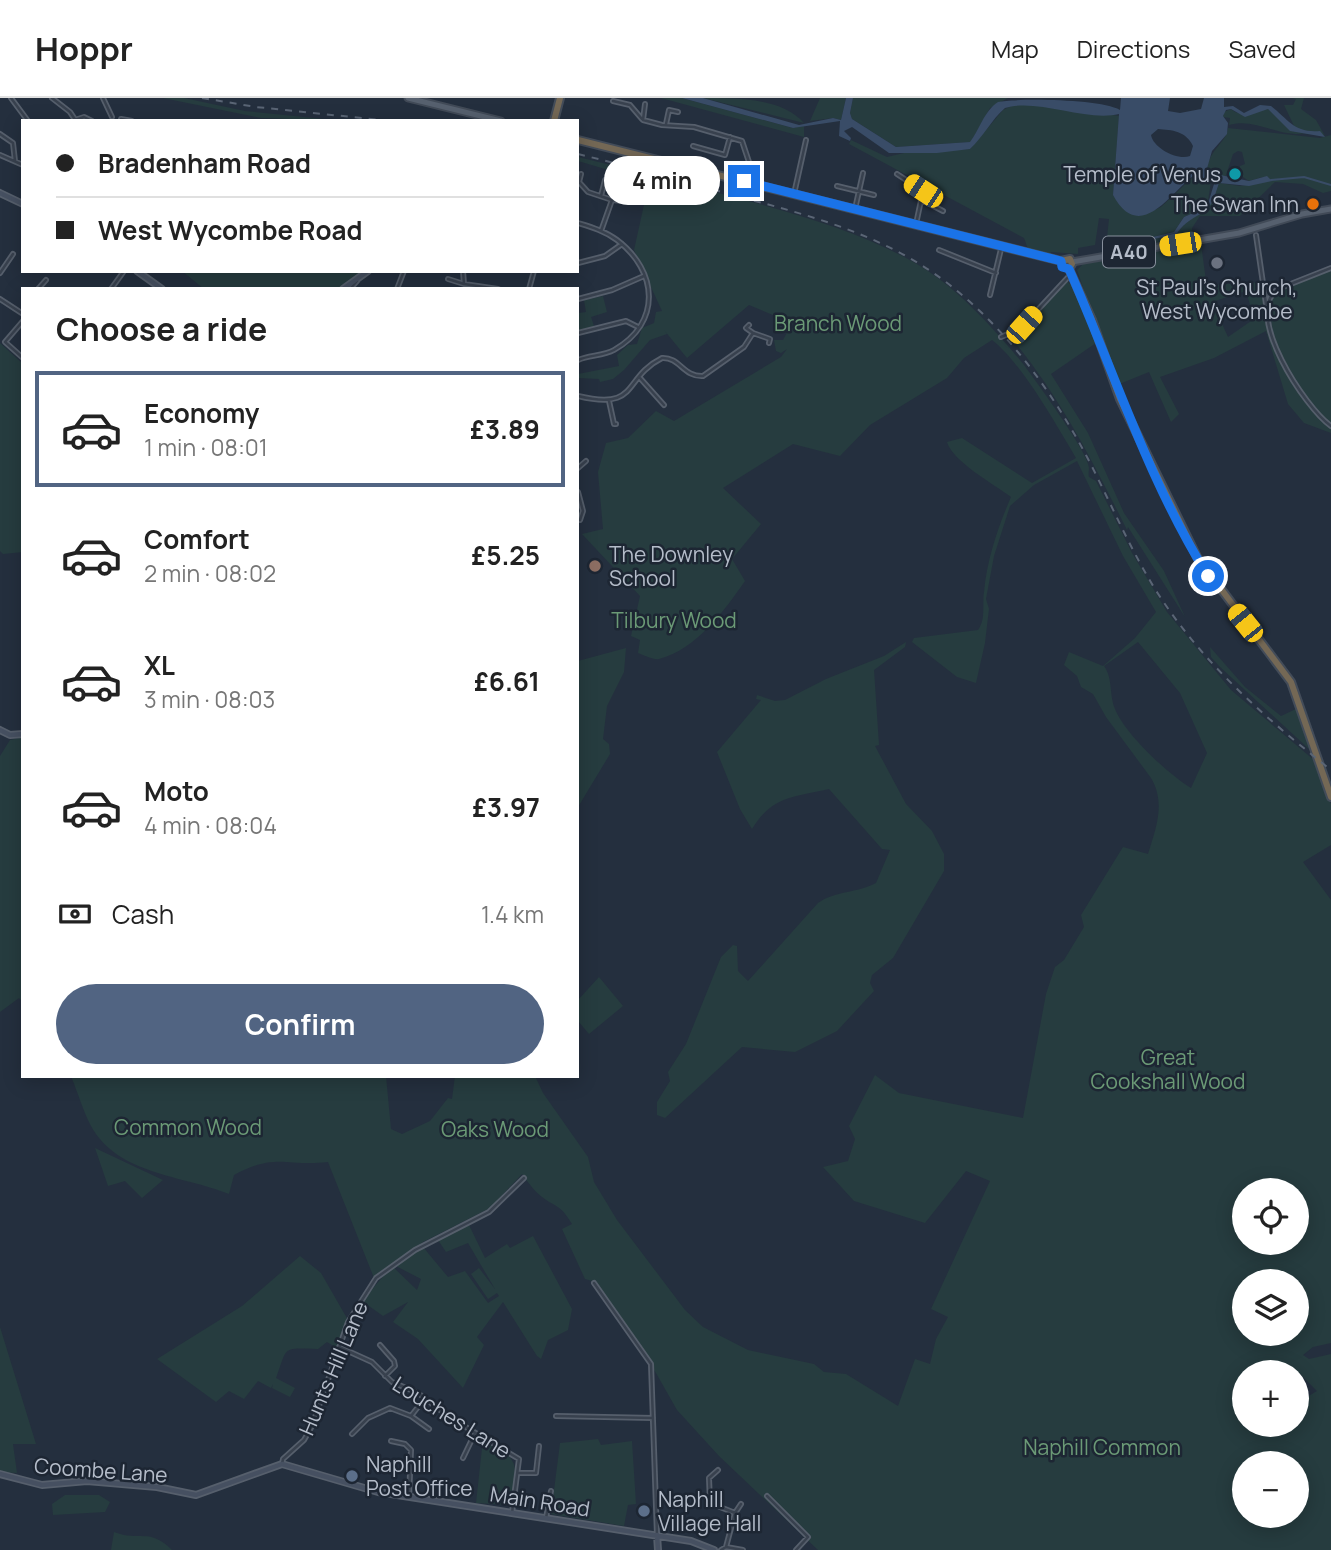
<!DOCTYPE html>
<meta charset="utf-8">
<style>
:root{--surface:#fff;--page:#f2f2f2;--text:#222;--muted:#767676;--line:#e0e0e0;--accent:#516482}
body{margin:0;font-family:Manrope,sans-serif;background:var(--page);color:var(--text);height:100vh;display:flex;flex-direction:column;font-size:26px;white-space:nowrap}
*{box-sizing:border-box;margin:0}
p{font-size:23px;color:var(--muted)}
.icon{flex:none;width:38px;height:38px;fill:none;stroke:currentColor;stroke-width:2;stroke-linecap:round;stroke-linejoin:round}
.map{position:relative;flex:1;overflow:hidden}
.side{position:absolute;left:21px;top:189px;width:558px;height:791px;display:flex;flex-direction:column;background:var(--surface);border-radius:0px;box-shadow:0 4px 18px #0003}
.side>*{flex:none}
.guide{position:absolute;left:21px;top:21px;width:558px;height:154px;border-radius:0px;box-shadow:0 4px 18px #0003;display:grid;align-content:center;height:154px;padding:0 35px;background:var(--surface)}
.controls{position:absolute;left:1232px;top:1080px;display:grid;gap:14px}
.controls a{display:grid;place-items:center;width:77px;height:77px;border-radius:50%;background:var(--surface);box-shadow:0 4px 18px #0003;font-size:35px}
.end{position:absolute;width:32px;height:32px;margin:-16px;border:9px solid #1a73e8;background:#fff;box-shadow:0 0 0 4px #fff}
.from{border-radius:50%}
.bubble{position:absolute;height:49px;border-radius:24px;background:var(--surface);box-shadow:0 4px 18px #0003;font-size:23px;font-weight:700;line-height:49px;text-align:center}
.car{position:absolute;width:21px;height:42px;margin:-21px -10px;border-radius:9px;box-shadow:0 0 5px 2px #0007;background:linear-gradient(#f5c518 24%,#345 0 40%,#f5c518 0 76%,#345 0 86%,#f5c518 0)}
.guide b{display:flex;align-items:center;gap:24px;height:66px;font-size:26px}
.guide b+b{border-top:2px solid var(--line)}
.guide i{width:18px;height:18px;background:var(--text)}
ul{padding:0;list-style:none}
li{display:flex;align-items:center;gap:21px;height:116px;margin:0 14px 10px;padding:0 21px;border:4px solid transparent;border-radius:0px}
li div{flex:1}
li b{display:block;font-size:26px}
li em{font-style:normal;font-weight:700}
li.active{border-color:var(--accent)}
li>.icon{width:63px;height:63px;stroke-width:1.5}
h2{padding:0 35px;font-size:32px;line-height:84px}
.pay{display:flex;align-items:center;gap:18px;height:77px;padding:0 35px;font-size:26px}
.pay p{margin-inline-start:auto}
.button{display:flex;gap:14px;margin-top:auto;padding:14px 35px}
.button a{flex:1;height:80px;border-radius:42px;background:var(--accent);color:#fff;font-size:28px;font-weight:700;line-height:80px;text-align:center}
header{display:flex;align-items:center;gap:42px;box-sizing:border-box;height:98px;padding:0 35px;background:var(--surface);border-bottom:2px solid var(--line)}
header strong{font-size:33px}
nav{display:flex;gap:38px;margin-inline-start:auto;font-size:24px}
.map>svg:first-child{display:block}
.green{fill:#263c3f;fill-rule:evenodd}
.water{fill:#394c67;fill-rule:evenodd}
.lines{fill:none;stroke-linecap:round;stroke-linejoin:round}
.stream{stroke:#394c67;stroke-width:2}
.street-casing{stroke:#565f6c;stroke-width:6}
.secondary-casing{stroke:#565f6c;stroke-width:8}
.primary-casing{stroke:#414a57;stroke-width:9}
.highway-casing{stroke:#434c59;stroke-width:10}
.street{stroke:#38414e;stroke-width:2.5}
.secondary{stroke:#465061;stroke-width:4.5}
.primary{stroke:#56606e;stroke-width:5}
.highway{stroke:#746855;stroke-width:6}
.rail{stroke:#5a6575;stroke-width:2;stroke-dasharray:7 7;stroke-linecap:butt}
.route{stroke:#1a73e8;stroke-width:9}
.culture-dot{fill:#0f9aa8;stroke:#1d2633;stroke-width:2.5}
.food-dot{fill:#e8710a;stroke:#1d2633;stroke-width:2.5}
.worship-dot{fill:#6b7280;stroke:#1d2633;stroke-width:2.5}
.education-dot{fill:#8d6e63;stroke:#1d2633;stroke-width:2.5}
.service-dot{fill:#5c6f8a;stroke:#1d2633;stroke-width:2.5}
.labels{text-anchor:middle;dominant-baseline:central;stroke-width:5;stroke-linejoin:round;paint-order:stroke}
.shield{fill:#1d2633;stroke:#878f9c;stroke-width:2}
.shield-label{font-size:19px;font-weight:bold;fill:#b4bcc9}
.poi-label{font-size:21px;fill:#b4bcc9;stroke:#1d2633;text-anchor:start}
.park-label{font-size:21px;fill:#6b9a76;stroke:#1d2633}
.street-label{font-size:21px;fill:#b4bcc9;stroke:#1d2633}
</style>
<header>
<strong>Hoppr</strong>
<nav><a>Map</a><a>Directions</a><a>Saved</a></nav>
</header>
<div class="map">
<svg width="1331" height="1452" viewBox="0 0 1331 1452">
<rect width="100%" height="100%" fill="#242f3e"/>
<path class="green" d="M 163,0 L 184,0 L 245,13 L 344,23 L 261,20 Z
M 661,0 L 682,0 L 793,30 L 804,28 L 804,39 Z
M 703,0 C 739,0 782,0 804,25 Z
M 820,0 L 846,0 L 841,22 L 833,20 L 810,23 Z
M 853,0 L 1008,0 L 990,10 L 971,44 L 896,49 L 852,21 L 850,15 Z
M 1292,0 L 1304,0 L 1301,11 L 1316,22 L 1325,38 C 1314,29 1305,37 1295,36 C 1273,35 1251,20 1229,27 L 1230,20 L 1223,19 L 1224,14 L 1231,11 C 1244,22 1254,12 1268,11 L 1294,34 L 1295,30 L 1284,7 L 1293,7 L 1296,1 Z
M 1024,2 L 1119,18 L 1113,97 L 1145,116 L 1161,109 L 1195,77 L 1211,84 L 1207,109 L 1184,119 L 1174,134 L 1119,147 L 1176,137 C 1186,119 1203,117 1214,101 L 1235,114 L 1215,97 L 1219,85 L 1240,88 L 1267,83 L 1263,79 L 1249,83 L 1240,77 L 1240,68 L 1245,66 L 1242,54 L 1238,53 L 1233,56 L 1225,80 L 1216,78 L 1214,73 L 1206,74 C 1210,49 1226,46 1228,30 L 1320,40 L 1331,37 L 1331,93 L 1323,95 L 1303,86 L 1275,84 L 1240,118 L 1200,118 L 1192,130 L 1193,140 L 1115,152 L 1106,149 L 1109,121 L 1099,120 L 1095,147 L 1078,150 L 1078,156 L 1051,154 L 1050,156 L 1028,151 L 1024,140 L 849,46 L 851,42 L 887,59 L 904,55 L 970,51 L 1003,12 Z
M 578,59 L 648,76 L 649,83 L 654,84 L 656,78 C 745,104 875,128 947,187 C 975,210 1001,239 1024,267 C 1035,282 1089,355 1089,370 C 1089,373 1088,376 1089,379 L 1096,383 L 1132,455 L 1167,514 L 1231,592 L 1314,662 L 1331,706 L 1331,747 L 1303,764 L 1331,802 L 1331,1245 L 1313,1249 L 1303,1257 L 1309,1261 L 1331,1256 L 1331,1452 L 818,1452 L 719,1358 L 677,1312 L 656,1275 L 592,1183 L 585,1181 L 562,1131 L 572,1126 C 559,1105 558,1111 542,1099 C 534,1093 528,1084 522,1076 L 490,1110 L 423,1144 L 374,1180 L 328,1064 C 287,1069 276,1054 234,1077 L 229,1096 C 182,1077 118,1077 91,1028 C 83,1013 78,995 71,978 L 386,978 L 391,1031 L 402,1036 L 430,1023 L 448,1000 L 452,1001 L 455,978 L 535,978 L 543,995 L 588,1059 L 594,1084 L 617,1122 L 685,1212 L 703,1229 L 748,1252 L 814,1266 L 824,1274 L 846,1276 L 898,1308 L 915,1261 L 930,1266 L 936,1241 L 948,1219 L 931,1211 L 990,1083 L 966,1073 L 925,1125 L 854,1103 L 823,1069 L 848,1063 L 855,1041 L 849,1028 L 875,977 L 899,995 L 1023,1020 L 1046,896 L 1055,869 L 1064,862 L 1084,829 L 1081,817 L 1123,749 L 1148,756 C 1156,730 1166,705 1151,680 L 1106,619 L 1093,596 L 1081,589 L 1077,578 L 1064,567 L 1069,554 L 1103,568 L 1135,540 L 1156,514 L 1123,458 L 1077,363 L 1034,387 L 1010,408 L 994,458 L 986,501 L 989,511 L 985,545 L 976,585 L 957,579 L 912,544 L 914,540 L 978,532 C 986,521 982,507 984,494 C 987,461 998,429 1011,399 C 995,387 952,363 947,344 L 962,340 L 1032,385 L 1076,360 C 1057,328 1021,264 992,242 L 964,260 L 947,280 L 870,327 L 840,358 L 793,346 L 723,390 L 761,426 L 732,461 L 745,483 C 724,513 697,551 659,561 C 654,562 643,557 638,555 L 640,542 L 631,538 L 640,498 L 582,436 L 603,431 L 598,374 L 606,345 L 628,340 L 656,313 L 674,323 L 781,259 L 787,251 L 781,255 L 776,253 L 774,242 L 783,242 L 790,229 L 795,232 L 792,225 L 749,207 L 687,260 L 664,232 L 667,236 L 650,242 L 624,272 L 613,281 L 600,284 L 599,281 L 578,280 L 578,276 L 619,268 L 617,257 L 628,247 L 637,246 L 642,230 L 654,225 L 656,214 L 662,213 L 634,152 L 649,84 L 578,63 ZM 1138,544 L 1180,595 L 1207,655 L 1191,690 C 1168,676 1125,636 1115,611 C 1109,597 1113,580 1104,568 ZM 1244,1092 L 1297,1092 L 1297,1144 L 1244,1144 ZM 1244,1183 L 1297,1183 L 1297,1236 L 1244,1236 ZM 1244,1274 L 1297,1274 L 1297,1278 L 1299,1275 L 1317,1293 L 1297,1305 L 1297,1326 L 1244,1326 ZM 1244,1365 L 1297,1365 L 1297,1418 L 1244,1418 Z
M 1201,146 L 1207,190 C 1218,184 1242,187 1260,184 L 1273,250 L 1319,320 L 1275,247 L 1269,209 L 1275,194 L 1331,172 L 1331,335 L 1304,325 L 1288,306 L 1266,233 L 1214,260 L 1160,279 L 1179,316 L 1171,324 L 1149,274 L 1117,287 L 1077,172 L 1083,166 ZM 1246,193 L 1254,221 L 1228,239 L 1212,204 Z
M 182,173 L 364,173 L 338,191 L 204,191 Z
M 1067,183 L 1074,190 L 1096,245 L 1051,276 L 1088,335 L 1124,415 L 1164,473 L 1185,519 L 1128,429 L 1127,432 C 1093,364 1060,298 1011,240 L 1018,236 Z
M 603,198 L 607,214 L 591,219 L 595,231 L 579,233 L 578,215 L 586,214 L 584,202 Z
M 0,245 L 23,266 L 23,454 L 3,456 L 0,453 Z
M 906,544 L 905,549 L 874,572 L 879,647 L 875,648 L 906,706 L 932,733 L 944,756 L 944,773 L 893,860 L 872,877 L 870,885 L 874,893 L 837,933 L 795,954 L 742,949 L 665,1020 L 657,1017 L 657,1004 L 670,983 L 668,974 L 686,946 L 721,859 L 733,847 L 737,848 L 738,873 L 748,883 L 818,805 C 835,793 857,795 876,785 L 890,752 L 882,751 L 829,691 C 794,699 772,698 752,731 L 740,711 L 717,654 L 761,602 L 756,601 L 757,597 L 775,603 L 785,602 L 826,581 L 884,558 Z
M 1210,549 L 1245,589 L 1281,618 L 1298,610 L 1310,652 L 1219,568 L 1211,559 Z
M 626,550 L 624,574 L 607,608 L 603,641 L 609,646 L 610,656 L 578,709 L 578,563 Z
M 23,639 L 23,904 L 19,900 L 0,914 L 0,658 L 10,642 Z
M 599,879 L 623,908 L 589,936 L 578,923 L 578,902 Z
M 95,1050 L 163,1082 L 142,1100 L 125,1083 L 108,1088 Z
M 469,1127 L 485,1160 L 507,1146 L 510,1150 L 533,1138 L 572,1211 L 568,1232 L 548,1242 L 541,1261 L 537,1258 L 503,1204 L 477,1239 L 484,1247 L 463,1290 L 418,1241 L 393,1224 L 408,1204 L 383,1218 L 362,1203 L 392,1168 L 417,1192 L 421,1181 L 394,1167 L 423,1149 L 448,1179 L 465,1173 L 488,1205 L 499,1198 L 497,1195 L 488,1201 L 471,1176 L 479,1170 L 495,1191 L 468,1145 L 446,1154 L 438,1142 Z
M 300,1158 L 321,1175 L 348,1222 L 337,1250 L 327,1244 L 318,1251 C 281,1250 288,1248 276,1280 L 295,1290 L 290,1299 L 272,1290 L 273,1286 L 271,1290 L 258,1283 L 244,1301 L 229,1293 L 216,1304 L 157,1261 L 242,1208 Z
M 0,1229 L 36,1346 L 13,1346 L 17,1375 L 0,1374 Z
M 483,1341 C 523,1365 516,1363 511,1407 L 476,1405 Z
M 598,1341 L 601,1347 L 632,1343 L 636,1406 L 628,1407 L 624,1428 L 551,1416 L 560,1345 Z
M 65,1397 L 99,1397 L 110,1404 L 105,1414 L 53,1417 L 52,1406 Z
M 114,1434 C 140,1444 149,1429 172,1452 L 111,1452 Z"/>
<path class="water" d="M 682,0 L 703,0 L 799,27 L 833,20 L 841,22 L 846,0 L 853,0 L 850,15 L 852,21 L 896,49 L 970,44 C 980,31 984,13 998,4 C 1018,0 1101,1 1120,12 L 1121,0 L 1170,0 L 1168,13 L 1180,15 L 1201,11 L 1204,0 L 1224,0 L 1224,9 L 1233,8 L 1244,15 L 1260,7 L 1271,8 C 1289,22 1294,35 1320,33 L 1325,39 L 1290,33 L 1268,11 L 1245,19 L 1231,11 L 1226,12 L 1223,18 L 1228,25 L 1227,36 L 1212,53 L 1206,74 L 1249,83 L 1267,78 L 1272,83 L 1249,88 L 1219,85 L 1215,97 L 1233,111 L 1229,113 L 1214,101 C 1205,120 1189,116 1176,137 L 1119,147 L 1174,134 L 1184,119 L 1207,109 L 1214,86 L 1195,77 C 1174,89 1141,149 1113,97 L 1119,16 C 1086,24 1037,0 1005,10 C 992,21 983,39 970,51 L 937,55 L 889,55 L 852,29 L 844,33 L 851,40 L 850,43 L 839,38 L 840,23 L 793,30 ZM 1158,31 C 1172,32 1186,33 1193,48 L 1190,58 C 1178,63 1153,50 1151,37 Z"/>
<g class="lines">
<path class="stream" d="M 1271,82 L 1304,79 L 1331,87"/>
<g class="street-casing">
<path id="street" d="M 11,0 L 28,23
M 52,0 L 70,14 L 76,23
M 103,0 L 112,19
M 613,3 L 630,7 L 642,21
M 645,6 L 643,22 L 662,27 L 694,29 L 742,43 L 749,64 L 744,83
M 121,21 L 132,23
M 75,22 L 84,19 L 92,23
M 666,26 L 669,12 L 678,14
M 0,36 L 13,45 L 15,63
M 693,48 L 725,57 L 730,39
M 0,57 L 23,67
M 581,76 L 579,84 L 588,94 L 612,102
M 897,76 L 923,93 L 916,126
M 628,86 L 636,89
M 837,88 L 874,97
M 794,96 L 806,42
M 601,98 L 605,82
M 922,102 L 943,113
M 855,111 L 863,75
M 578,125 C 591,129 605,133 617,142 C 658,173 662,225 614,252 C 603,258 589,257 578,262
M 601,133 L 612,102 L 623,103 L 631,89
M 1256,137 L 1266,206
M 939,152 L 996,175
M 578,165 L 605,158 L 622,146
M 1331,170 L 1278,191 C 1242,215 1306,311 1331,328
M 463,173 L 464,186 L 498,191
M 0,175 L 13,156
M 448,181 L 464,186
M 38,191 L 46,182
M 111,191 L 124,173
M 350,191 L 357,183
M 397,191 L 404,173
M 529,191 L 534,173
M 990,197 L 1001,151
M 0,201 L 23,216
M 578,201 L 612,192 L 644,178
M 23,223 L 5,244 L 23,260
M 749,227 L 746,230 L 753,235
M 578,235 L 626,223 L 638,229
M 1001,239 L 1020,231 L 1071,176
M 640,280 L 664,307
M 578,298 C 640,313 622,280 662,260 C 680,259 683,279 703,278 L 744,249 L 753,235 L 770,241 L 769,245
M 609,303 L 614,326 L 616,326
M 578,370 L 586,363
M 578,394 L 583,413 L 580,422
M 594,1185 L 651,1266 L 657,1437
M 380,1247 L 394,1263 L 395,1268 L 385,1278
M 339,1249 L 372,1264 L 392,1284 L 418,1295 L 449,1319 L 519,1361 L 512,1415
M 411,1318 L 429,1331
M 556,1318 L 653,1320
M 352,1336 L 368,1320 L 390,1310 L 411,1318 L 425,1300
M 391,1343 L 405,1346 L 411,1352 L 409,1399
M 463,1360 L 475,1335
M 282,1366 L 283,1361 L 304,1342 L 312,1328 L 348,1224 L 376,1180 L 415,1152 L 489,1114 L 524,1080
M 718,1372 L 709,1380 L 710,1405 L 735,1415
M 518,1375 L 536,1375 L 539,1348
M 767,1398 L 808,1439 L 796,1452
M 546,1420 L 551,1393
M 726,1449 L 735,1415 L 741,1406
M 721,1452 L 726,1449 L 743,1452"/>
</g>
<g class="secondary-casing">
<path id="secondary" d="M 0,95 L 23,106
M 137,173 L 162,191
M 343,191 L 368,173
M 0,632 L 10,637 L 23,636
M 0,1376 L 42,1387 L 87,1383 L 157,1389 L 196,1397 L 282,1366 L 378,1394 L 691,1443 L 714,1452
M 657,1437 L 658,1452"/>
</g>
<g class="primary-casing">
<path id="primary" d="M 408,0 L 501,23
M 1072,164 L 1239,135 L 1302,116 L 1331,111"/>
</g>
<g class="highway-casing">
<path id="highway" d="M 554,23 L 560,0
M 578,42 L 1061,163
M 1061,163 L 1070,161 L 1072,166 L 1069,171
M 1069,171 L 1092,222 L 1120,301 L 1197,459 L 1291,584 L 1331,699"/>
</g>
<use href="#street" class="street"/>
<use href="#secondary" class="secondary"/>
<use href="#primary" class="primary"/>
<use href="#highway" class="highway"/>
<path class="rail" d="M 202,0 L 256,9 L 390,23
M 578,56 C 631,69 683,83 736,98 C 805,116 873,134 932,174 C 999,220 1050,289 1087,359 C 1110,403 1129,449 1155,491 C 1201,564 1264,619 1331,672"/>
</g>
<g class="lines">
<path class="route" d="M 744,83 L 1061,163 L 1062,169 L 1069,171 C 1114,273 1148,382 1208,478"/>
</g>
<circle class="culture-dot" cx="1235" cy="76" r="7"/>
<circle class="food-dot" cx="1313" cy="106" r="7"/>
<circle class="worship-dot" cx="1217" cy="165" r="7"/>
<circle class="education-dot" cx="595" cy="468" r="7"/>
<g class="service-dot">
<circle cx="352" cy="1378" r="7"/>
<circle cx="644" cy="1413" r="7"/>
</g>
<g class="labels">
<rect class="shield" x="1103" y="138.5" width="52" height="31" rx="5"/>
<g class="shield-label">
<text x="1129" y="154">A40</text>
</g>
<g class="poi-label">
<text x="1221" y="76" text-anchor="end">Temple of Venus</text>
<text x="1299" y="106" text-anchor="end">The Swan Inn</text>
<text x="1217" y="189" text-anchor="middle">St Paul's Church,<tspan x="1217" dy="24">West Wycombe</tspan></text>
<text x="609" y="456">The Downley<tspan x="609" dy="24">School</tspan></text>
<text x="366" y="1366">Naphill<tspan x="366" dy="24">Post Office</tspan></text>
<text x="658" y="1401">Naphill<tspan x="658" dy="24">Village Hall</tspan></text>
</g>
<g class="park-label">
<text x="838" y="225">Branch Wood</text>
<text x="674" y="522">Tilbury Wood</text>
<text x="1168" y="959">Great<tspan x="1168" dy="24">Cookshall Wood</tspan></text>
<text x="188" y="1029">Common Wood</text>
<text x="495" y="1031">Oaks Wood</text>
<text x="1102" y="1349">Naphill Common</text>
</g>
<g class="street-label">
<text transform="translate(333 1270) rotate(-67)">Hunts Hill Lane</text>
<text transform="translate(452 1319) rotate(32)">Louches Lane</text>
<text transform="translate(101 1372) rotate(4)">Coombe Lane</text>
<text transform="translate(540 1403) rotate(9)">Main Road</text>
</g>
</g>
</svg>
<div class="controls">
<a><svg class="icon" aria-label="locate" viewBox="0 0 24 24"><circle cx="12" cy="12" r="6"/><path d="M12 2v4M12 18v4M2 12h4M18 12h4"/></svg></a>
<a><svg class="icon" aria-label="layers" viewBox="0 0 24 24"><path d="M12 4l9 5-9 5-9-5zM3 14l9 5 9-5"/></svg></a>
<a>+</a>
<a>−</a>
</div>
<i class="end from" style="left:1208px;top:478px"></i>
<i class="end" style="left:744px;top:83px"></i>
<div class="bubble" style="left:604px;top:58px;width:116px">4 min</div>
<i class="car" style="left:923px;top:93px;rotate:303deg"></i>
<i class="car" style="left:1180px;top:146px;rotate:261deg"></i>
<i class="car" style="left:1024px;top:227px;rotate:42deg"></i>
<i class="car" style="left:1245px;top:525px;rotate:321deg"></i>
<div class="guide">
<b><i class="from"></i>Bradenham Road</b>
<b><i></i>West Wycombe Road</b>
</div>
<section class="side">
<h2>Choose a ride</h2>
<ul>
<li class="active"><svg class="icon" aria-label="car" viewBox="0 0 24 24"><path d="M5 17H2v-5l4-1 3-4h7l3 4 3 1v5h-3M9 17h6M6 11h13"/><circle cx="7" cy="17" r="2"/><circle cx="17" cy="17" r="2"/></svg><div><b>Economy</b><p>1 min · 08:01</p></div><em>£3.89</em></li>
<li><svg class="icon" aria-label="car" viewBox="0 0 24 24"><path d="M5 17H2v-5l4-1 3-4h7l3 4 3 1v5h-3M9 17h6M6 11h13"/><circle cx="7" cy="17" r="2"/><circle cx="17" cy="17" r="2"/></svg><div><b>Comfort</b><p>2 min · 08:02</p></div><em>£5.25</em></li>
<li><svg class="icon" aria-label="car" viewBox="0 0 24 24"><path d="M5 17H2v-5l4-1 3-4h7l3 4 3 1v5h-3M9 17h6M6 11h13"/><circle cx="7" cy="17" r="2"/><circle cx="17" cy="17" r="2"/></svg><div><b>XL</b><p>3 min · 08:03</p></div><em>£6.61</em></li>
<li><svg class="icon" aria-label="car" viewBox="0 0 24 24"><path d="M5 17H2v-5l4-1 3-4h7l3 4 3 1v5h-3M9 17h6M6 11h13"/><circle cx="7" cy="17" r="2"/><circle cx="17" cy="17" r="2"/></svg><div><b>Moto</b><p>4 min · 08:04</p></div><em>£3.97</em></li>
</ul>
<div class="pay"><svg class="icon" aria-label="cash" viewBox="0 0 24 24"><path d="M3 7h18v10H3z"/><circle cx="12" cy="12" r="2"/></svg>Cash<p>1.4 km</p></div>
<div class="button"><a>Confirm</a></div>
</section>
</div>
